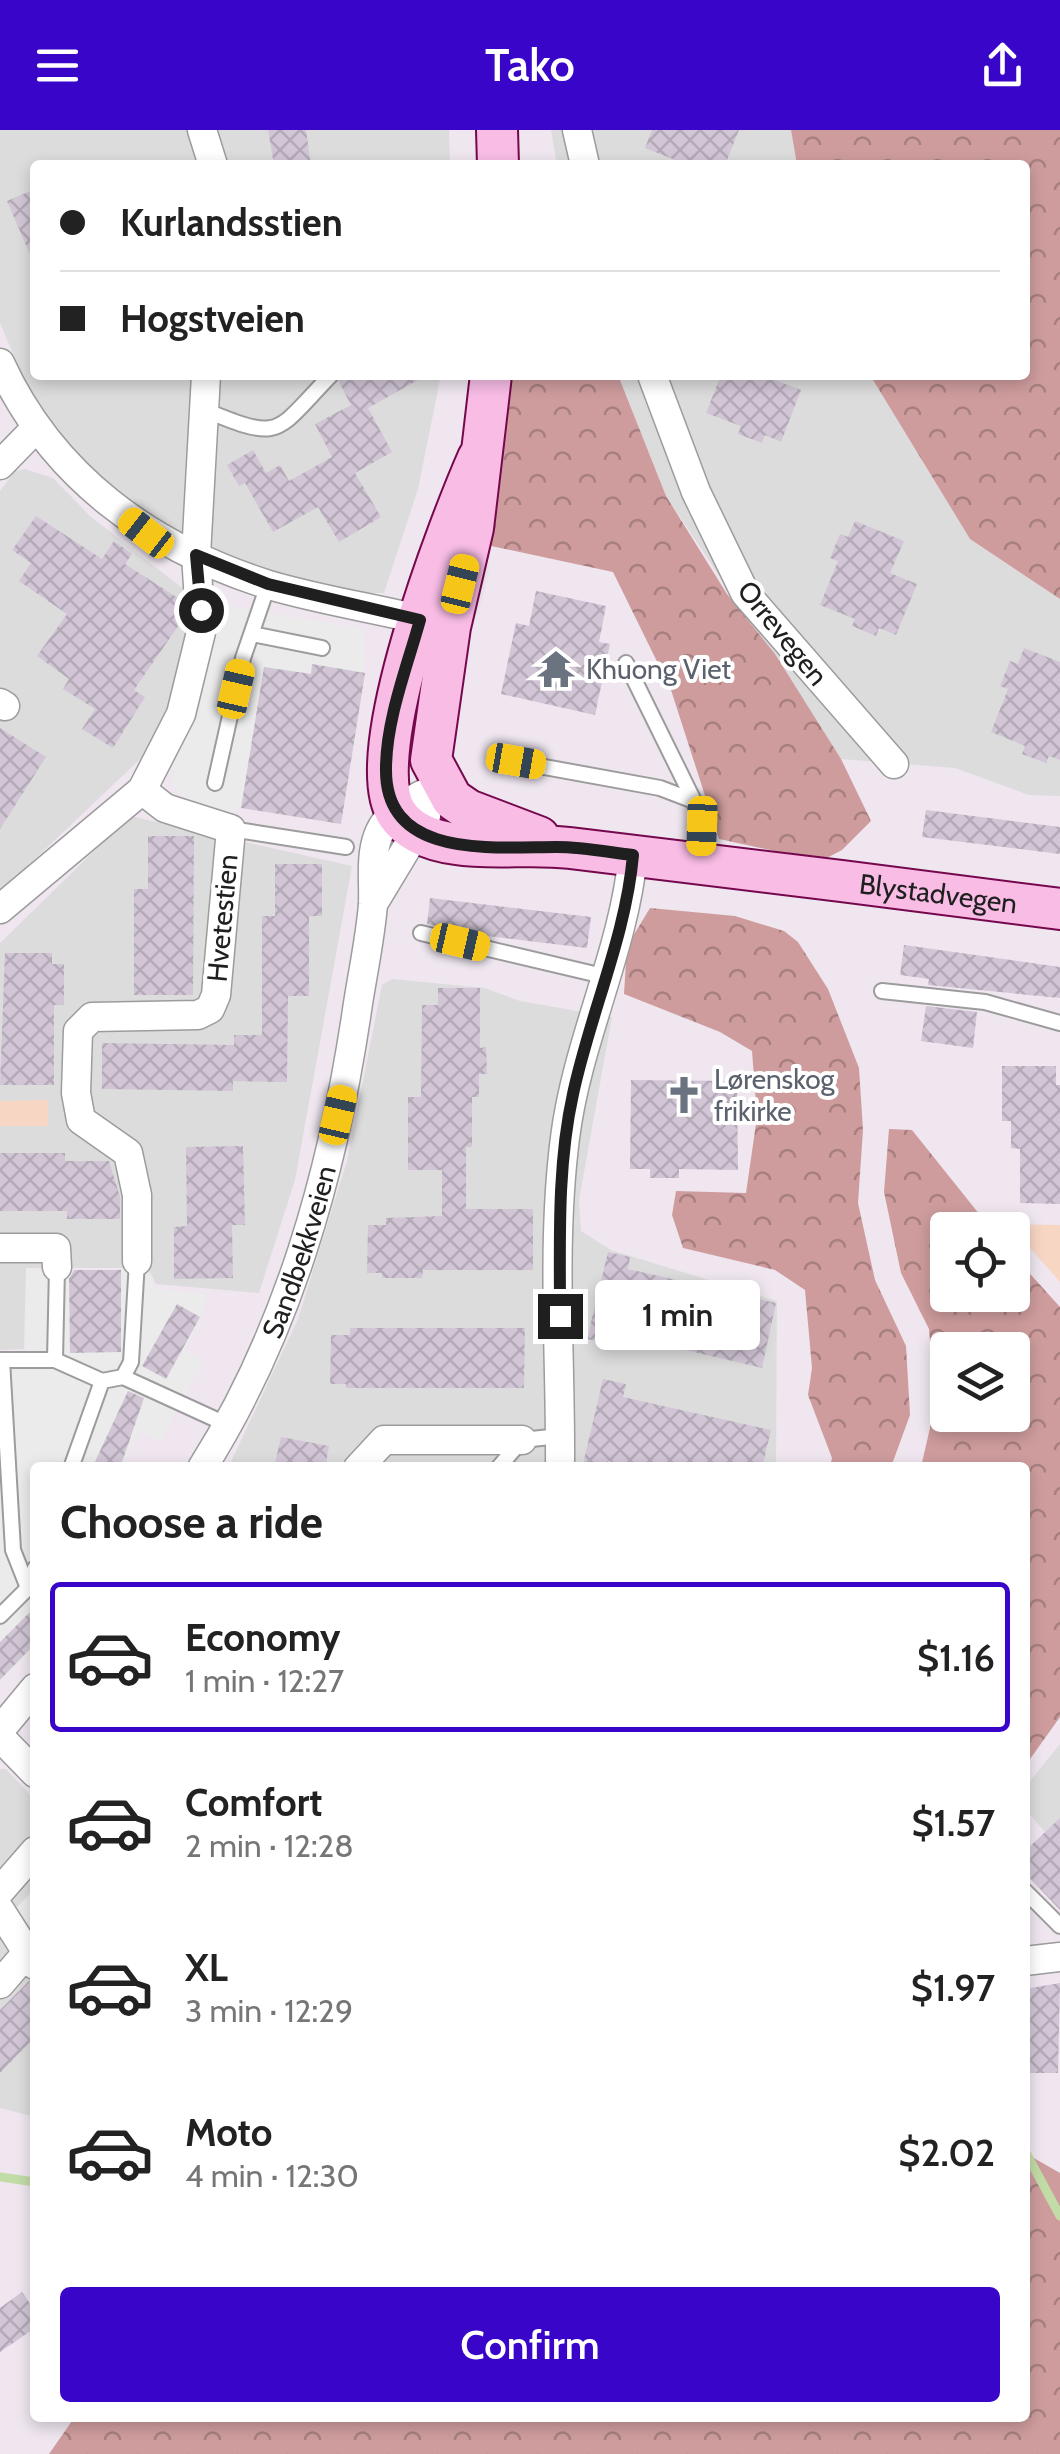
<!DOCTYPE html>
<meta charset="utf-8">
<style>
:root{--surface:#fff;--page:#f2f2f2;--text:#222;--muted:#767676;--line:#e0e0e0;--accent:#3905c9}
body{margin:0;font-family:Cabin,sans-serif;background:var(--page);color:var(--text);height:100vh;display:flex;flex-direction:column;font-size:38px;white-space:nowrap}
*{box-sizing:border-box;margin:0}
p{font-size:32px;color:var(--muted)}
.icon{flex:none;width:55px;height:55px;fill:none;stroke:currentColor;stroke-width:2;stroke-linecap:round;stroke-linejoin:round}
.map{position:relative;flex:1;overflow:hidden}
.side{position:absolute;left:30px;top:1332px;width:1000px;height:960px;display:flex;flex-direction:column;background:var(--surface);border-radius:10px;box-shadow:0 5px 15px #0003}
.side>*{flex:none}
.top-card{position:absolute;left:30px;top:30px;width:1000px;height:220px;border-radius:10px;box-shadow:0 5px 15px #0003;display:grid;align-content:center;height:220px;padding:0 30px;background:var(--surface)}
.fabs{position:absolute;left:930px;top:1082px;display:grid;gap:20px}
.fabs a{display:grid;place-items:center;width:100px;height:100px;border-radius:10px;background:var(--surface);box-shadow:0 5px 15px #0003;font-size:50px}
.end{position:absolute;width:45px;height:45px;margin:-22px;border:12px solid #1f1f1f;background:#fff;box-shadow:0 0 0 5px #fff}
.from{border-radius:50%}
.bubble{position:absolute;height:70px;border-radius:10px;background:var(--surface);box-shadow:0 5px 15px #0003;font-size:32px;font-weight:600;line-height:70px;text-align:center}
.car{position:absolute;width:30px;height:60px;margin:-30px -15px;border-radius:12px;box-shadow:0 0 8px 2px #0007;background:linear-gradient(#f5c518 24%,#345 0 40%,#f5c518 0 76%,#345 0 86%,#f5c518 0)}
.top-card b{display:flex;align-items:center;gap:35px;height:95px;font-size:38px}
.top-card b+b{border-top:2px solid var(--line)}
.top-card i{width:25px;height:25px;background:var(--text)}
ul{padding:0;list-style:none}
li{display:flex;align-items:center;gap:30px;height:150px;margin:0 20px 15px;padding:0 10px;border:5px solid transparent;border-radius:10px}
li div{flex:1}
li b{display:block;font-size:38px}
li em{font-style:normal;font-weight:600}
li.selected{border-color:var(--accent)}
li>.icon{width:90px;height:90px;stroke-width:1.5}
h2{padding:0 30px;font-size:45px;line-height:120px}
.primary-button{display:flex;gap:20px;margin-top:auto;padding:20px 30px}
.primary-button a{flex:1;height:115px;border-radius:10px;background:var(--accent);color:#fff;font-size:40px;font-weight:600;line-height:115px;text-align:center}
header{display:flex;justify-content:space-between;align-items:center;height:130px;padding:0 30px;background:var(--accent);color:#fff;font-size:45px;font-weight:600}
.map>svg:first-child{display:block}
.residential{fill:#dddcdd}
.forest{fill:url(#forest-crowns);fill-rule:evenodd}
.park{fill:#f8d6c4}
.parking{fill:#ebebeb}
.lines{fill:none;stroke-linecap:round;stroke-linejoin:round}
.stream{stroke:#c2dca7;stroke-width:9}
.building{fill:url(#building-cross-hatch)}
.service-casing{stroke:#9c9c9c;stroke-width:18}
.minor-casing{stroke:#9c9c9c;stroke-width:31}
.secondary-casing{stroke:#75084c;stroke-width:44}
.service{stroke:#fff;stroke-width:14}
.minor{stroke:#fff;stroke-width:28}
.secondary{stroke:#f8bce5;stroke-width:40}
.route{stroke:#1f1f1f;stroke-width:12}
.labels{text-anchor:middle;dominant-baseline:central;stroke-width:8;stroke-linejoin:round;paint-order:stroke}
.street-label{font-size:28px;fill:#1f1f1f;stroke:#fff}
.worship-label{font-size:28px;fill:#5b616d;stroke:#fff;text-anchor:start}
</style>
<header><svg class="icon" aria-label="menu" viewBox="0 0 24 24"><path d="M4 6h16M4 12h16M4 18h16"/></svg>Tako<svg class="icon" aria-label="share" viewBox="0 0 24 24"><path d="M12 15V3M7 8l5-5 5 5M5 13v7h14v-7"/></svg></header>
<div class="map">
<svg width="1060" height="2324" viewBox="0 0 1060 2324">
<defs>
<pattern id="forest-crowns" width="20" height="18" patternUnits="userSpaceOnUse" patternTransform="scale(2.5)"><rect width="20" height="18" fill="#ce9c9d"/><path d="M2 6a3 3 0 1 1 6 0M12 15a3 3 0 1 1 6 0" fill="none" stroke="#a77f7f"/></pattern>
<pattern id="building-cross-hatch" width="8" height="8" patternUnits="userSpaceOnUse" patternTransform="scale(2.5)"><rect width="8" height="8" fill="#d2c6d6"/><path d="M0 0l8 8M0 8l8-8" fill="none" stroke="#b4aab7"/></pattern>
</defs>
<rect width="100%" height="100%" fill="#efe6f0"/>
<path class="residential" d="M 0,0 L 449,0 L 450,35 L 35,35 L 35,245 L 441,245 L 418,359 L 384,463 L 359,463 L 293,449 L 161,398 L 114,365 L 73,323 L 32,268 L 0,193 Z
M 551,0 L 791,0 L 797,35 L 557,35 Z
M 618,245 L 870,245 L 970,409 L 1060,469 L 1060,666 L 1029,665 L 955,638 L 841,629 L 666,366 Z
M 25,339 L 53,348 L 90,386 L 195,468 L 191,522 L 153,617 L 0,762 L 0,361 L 15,341 Z
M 130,686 L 352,736 L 295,1050 L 259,1163 L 156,1154 L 148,1138 L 26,1138 L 24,1219 L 0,1220 L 0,813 Z
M 392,849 L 485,858 L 520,871 L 612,887 L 579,1070 L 581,1101 L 611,1120 L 777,1171 L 776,1337 L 228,1338 L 298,1189 L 347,1031 L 382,855 Z
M 1060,1614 L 1060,1719 L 1025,1679 L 1025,1657 Z
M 0,1639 L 6,1639 L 35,1670 L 35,1987 L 0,1978 Z"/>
<path class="forest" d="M 791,0 L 1060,0 L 1060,469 L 970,409 L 870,245 L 1025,245 L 1025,35 L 797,35 Z
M 507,245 L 618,245 L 666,366 L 727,464 L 775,524 L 841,629 L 871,691 L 842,720 L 821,731 L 719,709 L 671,560 L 613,442 L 477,413 Z
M 650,778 L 735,786 L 784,801 L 798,812 L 828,859 L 859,938 L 863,1000 L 858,1073 L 875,1150 L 906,1216 L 910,1285 L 891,1337 L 830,1337 L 832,1328 L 808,1265 L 812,1238 L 805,1160 L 775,1140 L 683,1118 L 672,1085 L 676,1061 L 746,1063 L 757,987 L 752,921 L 720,902 L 624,864 L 627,816 Z
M 889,999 L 912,1000 L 992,1100 L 948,1100 L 948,1165 L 1012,1165 L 1013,1125 L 1060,1177 L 1060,1587 L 1025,1636 L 1025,1338 L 921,1337 L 935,1276 L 929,1199 L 901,1143 L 884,1062 ZM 1012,1220 L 1012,1285 L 948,1285 L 948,1220 Z
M 1025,2023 L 1060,2043 L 1060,2324 L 49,2324 L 74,2288 L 1025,2288 Z"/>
<path class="park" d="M 48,970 L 48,996 L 0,996 L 0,971 Z
M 1009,1094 L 1060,1095 L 1060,1152 Z"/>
<path class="parking" d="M 231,476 L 364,499 L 365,530 L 364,543 L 312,535 L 310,545 L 263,538 L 241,678 L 232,683 L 185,668 L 174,658 L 171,644 L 207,541 L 216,491 L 228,493 Z
M 28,1140 L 148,1140 L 154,1159 L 207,1164 L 202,1187 L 185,1220 L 203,1232 L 161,1311 L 138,1301 L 123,1337 L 35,1338 L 35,1519 L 0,1552 L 0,1221 L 26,1221 Z
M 35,1759 L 35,1804 L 16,1778 Z"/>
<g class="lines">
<path class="stream" d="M 1025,2021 L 1060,2086
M 0,2047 L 35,2052"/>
</g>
<path class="building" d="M 268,0 L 306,0 L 311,35 L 274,35 Z
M 652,0 L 739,0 L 725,35 L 688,35 L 645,18 Z
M 35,59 L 35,136 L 7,71 Z
M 341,245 L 427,245 L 368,278 L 392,322 L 355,343 L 381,387 L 339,412 L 318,377 L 273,402 L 245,353 L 239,356 L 227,335 L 253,320 L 266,343 L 280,335 L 289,351 L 332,327 L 315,294 L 351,275 L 339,252 Z
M 721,245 L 777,245 L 775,250 L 801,260 L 781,312 L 765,305 L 762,313 L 738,304 L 741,296 L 706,283 Z
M 36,386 L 102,429 L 114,411 L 132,424 L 125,434 L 181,470 L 183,489 L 134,560 L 145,567 L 113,618 L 82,599 L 95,579 L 63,559 L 69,549 L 37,526 L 67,484 L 19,451 L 31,433 L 12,420 Z
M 855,391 L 904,411 L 890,443 L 917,454 L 896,505 L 879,498 L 876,506 L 852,496 L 855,489 L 820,475 L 838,431 L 830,428 L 840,404 L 848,407 Z
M 536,461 L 606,476 L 599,512 L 610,514 L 595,585 L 501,564 L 516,493 L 529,496 Z
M 1024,518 L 1060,532 L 1060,630 L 1049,626 L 1046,633 L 1022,624 L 1025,616 L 991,602 L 1008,559 L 1000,556 L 1010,531 L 1018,534 Z
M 312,534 L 365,543 L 341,694 L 241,678 L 264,537 L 311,544 Z
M 0,598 L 46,627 L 0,699 Z
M 926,680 L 1060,697 L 1060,724 L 922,707 Z
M 148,706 L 194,706 L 193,865 L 134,865 L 134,759 L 148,759 Z
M 275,734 L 322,734 L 322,786 L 309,786 L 309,866 L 288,866 L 287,952 L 233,951 L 233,961 L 102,959 L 102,913 L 234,915 L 234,905 L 262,905 L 262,786 L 275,786 Z
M 430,768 L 591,787 L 587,818 L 471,804 L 427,794 Z
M 904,815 L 1060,837 L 1060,868 L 928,855 L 929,849 L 900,845 Z
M 5,823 L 52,823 L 52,834 L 64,834 L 64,875 L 54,875 L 54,955 L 0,955 Z
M 438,858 L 480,858 L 480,918 L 486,917 L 487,944 L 479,944 L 479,967 L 472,967 L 472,1017 L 466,1017 L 466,1079 L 533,1079 L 533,1140 L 423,1140 L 422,1148 L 382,1148 L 382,1143 L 367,1143 L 368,1095 L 386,1095 L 386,1088 L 442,1086 L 442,1040 L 408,1040 L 408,967 L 421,967 L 422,875 L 438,875 Z
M 926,876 L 977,882 L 973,918 L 921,911 Z
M 1002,936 L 1056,936 L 1056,955 L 1060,955 L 1060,1074 L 1020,1073 L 1020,1019 L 1011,1018 L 1011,991 L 1002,991 Z
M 631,950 L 737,951 L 738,1040 L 679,1039 L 679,1048 L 650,1048 L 650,1039 L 630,1039 Z
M 243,1016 L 245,1095 L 232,1095 L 233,1148 L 174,1149 L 174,1097 L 187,1096 L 186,1017 Z
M 0,1023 L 65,1023 L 65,1031 L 109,1031 L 120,1067 L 120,1089 L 67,1089 L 67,1081 L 0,1081 Z
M 608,1122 L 630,1127 L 628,1139 L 776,1173 L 762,1238 L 613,1203 L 610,1214 L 587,1209 Z
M 74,1140 L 121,1140 L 121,1222 L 70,1223 L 69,1149 Z
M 177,1174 L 200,1187 L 166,1249 L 142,1236 Z
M 350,1198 L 525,1198 L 524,1258 L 346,1258 L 346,1254 L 330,1254 L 331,1205 L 350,1205 Z
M 603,1249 L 626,1254 L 623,1267 L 771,1300 L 762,1338 L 638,1338 L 608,1331 L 607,1338 L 582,1338 Z
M 128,1261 L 144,1268 L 120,1338 L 92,1338 Z
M 281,1307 L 329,1316 L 325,1338 L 274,1338 Z
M 35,1477 L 35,1514 L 0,1550 L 0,1512 Z
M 1060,1688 L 1060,1780 L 1025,1743 L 1025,1721 Z
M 29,1851 L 35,1852 L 35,1907 L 0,1943 L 0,1880 Z
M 1060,1853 L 1058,1943 L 1027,1943 L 1025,1859 Z
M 22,2162 L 35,2181 L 35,2198 L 0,2222 L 0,2178 Z"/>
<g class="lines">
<g class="service-casing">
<path id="service" d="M 202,279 C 283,312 273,305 331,245
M 252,504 L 322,518
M 626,533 L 694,671
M 495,628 L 660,658 L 694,671 L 701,696 L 700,728
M 215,653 L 243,528 L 268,455
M 231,699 L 346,717
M 421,803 L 603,846
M 882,861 L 985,872 L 1060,893
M 57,1137 L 55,1230 L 102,1251
M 0,1230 L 55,1230
M 2,1230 L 13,1420 L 28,1458
M 123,1247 L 131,1232 L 137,1131
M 71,1338 L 102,1251 L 123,1247 L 228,1295
M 498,1338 L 522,1310 L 560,1306
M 0,1486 L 28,1458 L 35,1438
M 1025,1761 L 1060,1796"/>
</g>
<g class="minor-casing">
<g id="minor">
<path d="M 202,0 L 213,35"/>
<path d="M 577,0 L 585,35"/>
<path d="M 0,233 C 52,347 151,418 269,455 C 323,471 380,479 434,493"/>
<path d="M 652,245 L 696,362 L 745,463 L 894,634"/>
<path d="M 0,335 L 35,299"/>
<path d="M 0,573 L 5,576"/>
<path d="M 376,769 L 426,686"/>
<path d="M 0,779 L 142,660 L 181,584 L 201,502 L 196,425 L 206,245"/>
<path d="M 0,1118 L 56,1118 L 57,1137"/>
<path d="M 137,1131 L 137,1065 L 128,1023 L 81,990 L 76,963 L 78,901 L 92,887 L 198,885 L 210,879 L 216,865 L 231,699 L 165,678 L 142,660"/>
<path id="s1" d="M 202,1338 C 288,1202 332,1045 356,887 C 361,850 370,812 373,774 C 374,752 370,727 378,706 C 388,679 417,666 442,656"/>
<path d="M 358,1338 L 384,1310 L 522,1310"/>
<path d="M 560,1338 C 561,1229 551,1116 565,1008 C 577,911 624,821 633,725"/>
<path d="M 0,1600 L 35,1558"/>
<path d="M 0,1607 L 35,1643"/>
<path d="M 0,1761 L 35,1721"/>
<path d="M 0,1780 L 35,1835"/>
<path d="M 1025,1831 L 1060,1827"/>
<path d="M 0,1854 L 25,1825"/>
</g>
</g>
<g class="secondary-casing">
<g id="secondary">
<path d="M 497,0 L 498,35"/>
<path d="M 491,245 L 473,398 L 450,497 L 431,630 L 452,669 L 468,680 L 539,707"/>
<path id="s2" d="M 478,328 C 450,392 359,626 397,684 C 410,703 434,711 456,714 C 494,720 532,713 570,718 C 733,737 897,758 1060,779"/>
</g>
</g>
<use href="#service" class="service"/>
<use href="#minor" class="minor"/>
<use href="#secondary" class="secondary"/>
</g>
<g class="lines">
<path class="route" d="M 201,480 L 196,425 L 268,454 L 420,490 C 407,537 386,590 386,639 C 385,730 494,717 557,717 C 582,717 608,722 633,725 C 626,806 590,884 573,964 C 557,1036 560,1112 560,1186"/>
</g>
<defs>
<g id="temple-bare" transform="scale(3)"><path d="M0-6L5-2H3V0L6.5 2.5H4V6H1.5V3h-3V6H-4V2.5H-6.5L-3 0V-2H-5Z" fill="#6b7280" stroke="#fff" stroke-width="2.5" paint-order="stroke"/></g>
<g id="church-bare" transform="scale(3)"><path d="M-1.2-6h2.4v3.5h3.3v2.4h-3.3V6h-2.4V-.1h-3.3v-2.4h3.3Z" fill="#6b7280" stroke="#fff" stroke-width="2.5" paint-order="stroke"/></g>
</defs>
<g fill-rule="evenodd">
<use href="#temple-bare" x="556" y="539"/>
<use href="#church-bare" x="684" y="965"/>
</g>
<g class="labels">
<g class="street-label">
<text transform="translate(783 503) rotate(51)">Orrevegen</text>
<text stroke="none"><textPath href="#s2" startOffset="925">Blystadvegen</textPath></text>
<text transform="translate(222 788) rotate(-85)">Hvetestien</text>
<text stroke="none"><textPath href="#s1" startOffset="238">Sandbekkveien</textPath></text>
</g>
<g class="worship-label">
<text x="586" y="539">Khuong Viet</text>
<text x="714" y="949">Lørenskog<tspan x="714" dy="32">frikirke</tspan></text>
</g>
</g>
</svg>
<div class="fabs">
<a><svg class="icon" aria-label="locate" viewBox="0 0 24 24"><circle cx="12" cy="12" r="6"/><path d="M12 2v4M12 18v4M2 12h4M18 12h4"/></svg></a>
<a><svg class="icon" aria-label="layers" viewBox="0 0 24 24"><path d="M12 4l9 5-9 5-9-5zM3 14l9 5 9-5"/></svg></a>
</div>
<i class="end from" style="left:201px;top:480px"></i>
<i class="end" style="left:560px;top:1186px"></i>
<div class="bubble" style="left:595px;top:1150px;width:165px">1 min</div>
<i class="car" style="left:146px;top:403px;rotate:308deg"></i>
<i class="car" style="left:460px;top:454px;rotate:14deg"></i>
<i class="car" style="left:236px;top:559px;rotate:13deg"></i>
<i class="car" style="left:516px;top:631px;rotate:100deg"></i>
<i class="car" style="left:702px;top:696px;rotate:182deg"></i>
<i class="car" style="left:460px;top:812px;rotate:103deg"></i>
<i class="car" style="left:338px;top:985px;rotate:13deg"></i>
<div class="top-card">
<b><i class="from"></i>Kurlandsstien</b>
<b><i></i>Hogstveien</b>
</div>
<section class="side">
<h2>Choose a ride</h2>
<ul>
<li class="selected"><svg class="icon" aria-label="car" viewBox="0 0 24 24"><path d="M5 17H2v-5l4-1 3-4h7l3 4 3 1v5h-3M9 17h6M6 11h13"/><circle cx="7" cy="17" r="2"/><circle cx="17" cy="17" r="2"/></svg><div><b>Economy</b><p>1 min · 12:27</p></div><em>$1.16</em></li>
<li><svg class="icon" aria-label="car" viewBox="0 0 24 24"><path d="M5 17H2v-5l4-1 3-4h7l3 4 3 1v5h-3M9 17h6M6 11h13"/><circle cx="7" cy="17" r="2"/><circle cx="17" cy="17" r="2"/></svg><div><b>Comfort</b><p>2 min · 12:28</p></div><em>$1.57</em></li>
<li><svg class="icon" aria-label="car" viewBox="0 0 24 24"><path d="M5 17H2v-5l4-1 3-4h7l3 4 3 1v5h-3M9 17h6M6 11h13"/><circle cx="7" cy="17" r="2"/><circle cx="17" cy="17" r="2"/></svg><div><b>XL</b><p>3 min · 12:29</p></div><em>$1.97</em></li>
<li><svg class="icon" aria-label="car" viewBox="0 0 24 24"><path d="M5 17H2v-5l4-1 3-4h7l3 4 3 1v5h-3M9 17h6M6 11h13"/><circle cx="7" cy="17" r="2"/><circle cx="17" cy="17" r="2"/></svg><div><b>Moto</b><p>4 min · 12:30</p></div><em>$2.02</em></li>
</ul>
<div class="primary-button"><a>Confirm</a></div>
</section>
</div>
